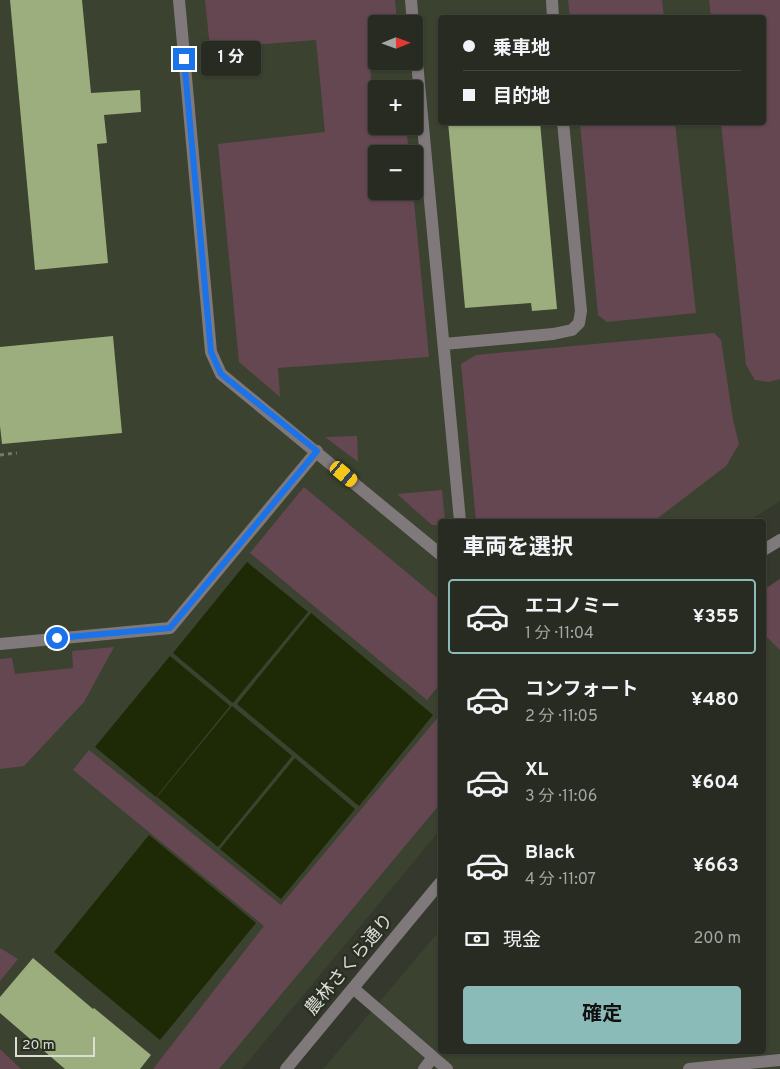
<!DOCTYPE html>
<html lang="ja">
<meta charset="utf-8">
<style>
:root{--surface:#282b22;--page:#34372f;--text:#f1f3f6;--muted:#a5a7a5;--line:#444740;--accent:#8bbbb9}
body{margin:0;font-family:Overpass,"Noto Sans JP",sans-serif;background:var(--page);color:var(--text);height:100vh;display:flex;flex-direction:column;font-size:19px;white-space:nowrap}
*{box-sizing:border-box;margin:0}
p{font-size:16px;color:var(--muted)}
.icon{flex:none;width:28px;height:28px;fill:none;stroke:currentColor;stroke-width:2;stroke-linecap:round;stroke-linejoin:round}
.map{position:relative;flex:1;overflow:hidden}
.side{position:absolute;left:438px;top:519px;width:328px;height:535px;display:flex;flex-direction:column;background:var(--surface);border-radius:5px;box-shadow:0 1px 4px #0004,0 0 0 1px var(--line)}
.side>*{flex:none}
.banner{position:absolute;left:438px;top:15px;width:328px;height:110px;border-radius:5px;box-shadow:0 1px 4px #0004,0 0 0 1px var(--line);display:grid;align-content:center;height:110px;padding:0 25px;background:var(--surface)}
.needle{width:32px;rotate:89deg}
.buttons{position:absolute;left:368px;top:15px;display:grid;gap:10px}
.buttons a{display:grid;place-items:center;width:55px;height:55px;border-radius:5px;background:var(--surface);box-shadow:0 1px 4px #0004,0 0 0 1px var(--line);font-size:25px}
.scale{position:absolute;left:15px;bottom:12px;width:80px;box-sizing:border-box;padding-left:5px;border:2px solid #dbded7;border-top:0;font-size:14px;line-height:18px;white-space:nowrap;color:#dbded7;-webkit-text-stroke:4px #2b2f23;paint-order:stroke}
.end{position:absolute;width:22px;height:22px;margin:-11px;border:6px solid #1a73e8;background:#fff;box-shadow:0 0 0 2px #fff}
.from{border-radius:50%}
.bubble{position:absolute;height:35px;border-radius:5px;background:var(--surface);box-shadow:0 1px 4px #0004,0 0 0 1px var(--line);font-size:16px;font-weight:700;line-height:35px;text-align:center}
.car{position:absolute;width:15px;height:30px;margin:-15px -8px;border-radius:6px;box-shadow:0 0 4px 1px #0007;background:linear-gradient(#f5c518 24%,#345 0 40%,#f5c518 0 76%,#345 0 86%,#f5c518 0)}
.banner b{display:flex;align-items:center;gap:18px;height:48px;font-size:19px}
.banner b+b{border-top:1px solid var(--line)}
.banner i{width:12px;height:12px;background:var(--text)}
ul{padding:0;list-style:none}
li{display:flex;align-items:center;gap:15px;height:75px;margin:0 10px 8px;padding:0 15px;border:2px solid transparent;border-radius:5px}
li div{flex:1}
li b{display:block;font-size:19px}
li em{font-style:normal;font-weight:700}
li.selected{border-color:var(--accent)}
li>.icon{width:45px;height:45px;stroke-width:1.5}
h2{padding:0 25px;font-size:22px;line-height:60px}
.pay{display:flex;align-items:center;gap:12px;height:55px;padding:0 25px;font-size:19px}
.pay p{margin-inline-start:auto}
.primary-button{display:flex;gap:10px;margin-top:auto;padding:10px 25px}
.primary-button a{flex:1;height:58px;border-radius:5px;background:var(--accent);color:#111;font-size:20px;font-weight:700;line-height:58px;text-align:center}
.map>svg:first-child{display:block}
.built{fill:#3b422f;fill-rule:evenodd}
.green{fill:#654752}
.water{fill:#1e2906}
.building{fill:#9cae7d}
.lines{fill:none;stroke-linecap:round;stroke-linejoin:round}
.path{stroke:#74786e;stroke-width:3;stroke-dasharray:4 4;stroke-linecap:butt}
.minor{stroke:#80797b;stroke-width:12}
.route{stroke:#1a73e8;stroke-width:6}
.labels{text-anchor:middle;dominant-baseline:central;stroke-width:5;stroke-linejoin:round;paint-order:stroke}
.street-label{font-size:18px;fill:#dbded7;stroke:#2b2f23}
</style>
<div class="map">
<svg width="780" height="1069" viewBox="0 0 780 1069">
<rect width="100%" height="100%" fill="#35392d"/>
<path class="built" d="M 0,0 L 780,0 L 780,501 L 749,521 L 440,521 L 440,830 L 242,1069 L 0,1069 ZM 440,18 L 762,18 L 762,122 L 440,122 ZM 376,24 L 414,24 L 414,61 L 376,61 ZM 376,89 L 414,89 L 414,126 L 376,126 ZM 376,154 L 414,154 L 414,191 L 376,191 Z
M 780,579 L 780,1069 L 323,1069 L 440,930 L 440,1051 L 762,1051 L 762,591 Z"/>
<path class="green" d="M 205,0 L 395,0 L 397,24 L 376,24 L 376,45 L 369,45 L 373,112 L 376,112 L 376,126 L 406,126 L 409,154 L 376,154 L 376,191 L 413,191 L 429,357 L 278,368 L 280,397 L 239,362 L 218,144 L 325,132 L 316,40 L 210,48 Z
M 568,0 L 662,0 L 664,17 L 570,17 Z
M 709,0 L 780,0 L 780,379 L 769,382 L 755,380 L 746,365 L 721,123 L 762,122 L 762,18 L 711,17 Z
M 580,123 L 675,123 L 696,313 L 607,322 L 598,315 Z
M 714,333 L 721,340 L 733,420 L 739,444 L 726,466 L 654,521 L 476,521 L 461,364 L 476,355 Z
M 357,436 L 358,462 L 325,437 Z
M 304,487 L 440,600 L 440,684 L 427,700 L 250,553 Z
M 442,490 L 445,521 L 440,521 L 440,525 L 432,525 L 397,494 Z
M 780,579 L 780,650 L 763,633 L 762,591 Z
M 114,647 L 84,702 L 24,766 L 0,769 L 0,659 L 12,658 L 15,674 L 73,668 L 72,651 Z
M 440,715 L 440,804 L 219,1069 L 153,1069 L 264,926 L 73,770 L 89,750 L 281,905 Z
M 0,948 L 18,959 L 0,981 Z
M 0,1049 L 21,1069 L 0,1069 Z"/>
<path class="water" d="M 247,562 L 308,612 L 233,703 L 173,653 Z
M 311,613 L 433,715 L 359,806 L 237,704 Z
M 170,656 L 230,706 L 156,797 L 95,747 Z
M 232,706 L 292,756 L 218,847 L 157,797 Z
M 295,758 L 355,809 L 281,899 L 220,849 Z
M 149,835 L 256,923 L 160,1040 L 54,952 Z"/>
<path class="building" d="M 10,0 L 82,0 L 91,93 L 140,90 L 141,112 L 104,115 L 107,143 L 97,144 L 108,263 L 35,270 Z
M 448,122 L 540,122 L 557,309 L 532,311 L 531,303 L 465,308 Z
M 113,336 L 122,433 L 2,444 L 0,426 L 0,347 Z
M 33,958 L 93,1009 L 94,1008 L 151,1055 L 140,1069 L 65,1069 L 0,1013 L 0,997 Z"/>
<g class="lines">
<path class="path" d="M 0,455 L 17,453"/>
<path class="minor" d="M 179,0 L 211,352 L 221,374 L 440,554
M 411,0 L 413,24
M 552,0 L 553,18
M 414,30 L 460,521
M 444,344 L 553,334 L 572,330 L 579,323 L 581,311 L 563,122
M 762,551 L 780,540
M 0,644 L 170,628 L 317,451
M 353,988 L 447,1069
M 286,1069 L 440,883
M 424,1069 L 433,1057
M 689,1069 L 780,1060"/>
</g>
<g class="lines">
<path class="route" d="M 57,638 L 170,628 L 317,451 L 221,374 L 211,352 L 184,59"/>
</g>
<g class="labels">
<g class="street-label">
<text transform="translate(350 965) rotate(-50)">農林さくら通り</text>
</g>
</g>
</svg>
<div class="buttons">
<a><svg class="needle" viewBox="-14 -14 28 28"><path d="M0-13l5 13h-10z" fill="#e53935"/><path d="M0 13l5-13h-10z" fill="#a5a7a5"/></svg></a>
<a>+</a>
<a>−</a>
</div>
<div class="scale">20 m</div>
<i class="end from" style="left:57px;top:638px"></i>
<i class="end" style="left:184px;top:59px"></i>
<div class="bubble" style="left:201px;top:41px;width:60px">1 分</div>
<i class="car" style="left:344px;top:474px;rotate:130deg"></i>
<div class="banner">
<b><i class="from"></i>乗車地</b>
<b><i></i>目的地</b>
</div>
<section class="side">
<h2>車両を選択</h2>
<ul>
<li class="selected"><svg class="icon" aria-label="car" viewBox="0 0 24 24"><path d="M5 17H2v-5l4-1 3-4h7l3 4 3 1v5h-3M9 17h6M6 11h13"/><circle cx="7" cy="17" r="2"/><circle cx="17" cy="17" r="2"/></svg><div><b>エコノミー</b><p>1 分 · 11:04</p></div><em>¥355</em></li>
<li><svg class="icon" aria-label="car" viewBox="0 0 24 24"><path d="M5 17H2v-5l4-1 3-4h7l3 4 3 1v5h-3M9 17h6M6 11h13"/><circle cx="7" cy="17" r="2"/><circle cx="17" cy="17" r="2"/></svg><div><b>コンフォート</b><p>2 分 · 11:05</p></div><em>¥480</em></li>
<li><svg class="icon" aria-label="car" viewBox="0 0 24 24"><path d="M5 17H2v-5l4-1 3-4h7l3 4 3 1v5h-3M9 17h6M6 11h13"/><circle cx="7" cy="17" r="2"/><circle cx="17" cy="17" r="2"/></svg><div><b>XL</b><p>3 分 · 11:06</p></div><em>¥604</em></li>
<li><svg class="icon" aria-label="car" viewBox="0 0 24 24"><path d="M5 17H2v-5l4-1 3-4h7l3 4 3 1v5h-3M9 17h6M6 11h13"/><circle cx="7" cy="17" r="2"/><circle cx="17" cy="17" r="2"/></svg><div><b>Black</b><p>4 分 · 11:07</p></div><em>¥663</em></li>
</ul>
<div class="pay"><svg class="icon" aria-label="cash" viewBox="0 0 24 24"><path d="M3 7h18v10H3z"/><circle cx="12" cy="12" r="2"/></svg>現金<p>200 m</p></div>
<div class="primary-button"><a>確定</a></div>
</section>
</div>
